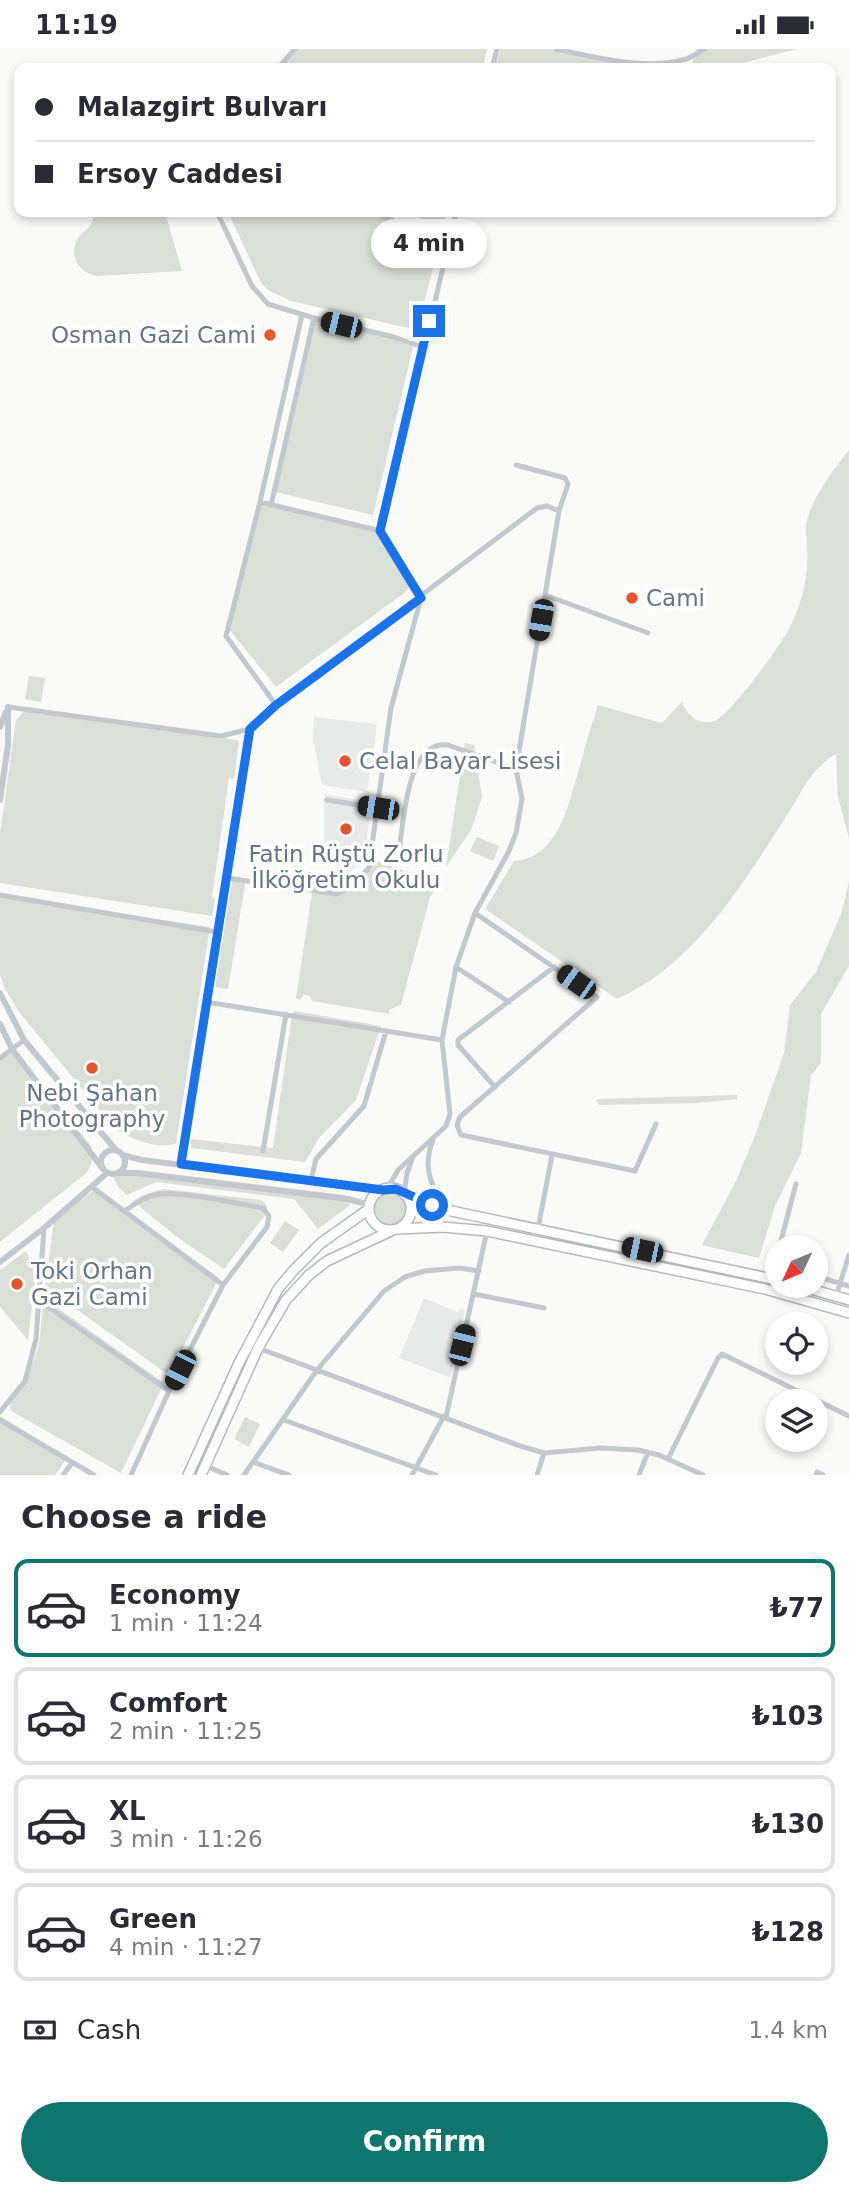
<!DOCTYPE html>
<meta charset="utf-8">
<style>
:root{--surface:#fff;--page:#f2f2f3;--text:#2b2b33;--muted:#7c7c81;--line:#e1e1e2;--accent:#0f766e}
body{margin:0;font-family:"DejaVu Sans",sans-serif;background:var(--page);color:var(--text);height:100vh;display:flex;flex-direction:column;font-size:26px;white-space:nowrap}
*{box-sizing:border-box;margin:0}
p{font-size:23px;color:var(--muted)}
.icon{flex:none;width:38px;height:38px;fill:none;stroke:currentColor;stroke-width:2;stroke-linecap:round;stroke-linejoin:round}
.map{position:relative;height:1426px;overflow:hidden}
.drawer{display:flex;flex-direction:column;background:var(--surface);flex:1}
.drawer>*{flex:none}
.hud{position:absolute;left:14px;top:14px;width:822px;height:154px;border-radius:14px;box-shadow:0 4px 10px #0003;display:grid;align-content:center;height:154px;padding:0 21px;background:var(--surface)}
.needle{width:46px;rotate:226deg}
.controls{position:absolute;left:765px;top:1186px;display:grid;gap:14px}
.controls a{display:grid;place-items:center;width:63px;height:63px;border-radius:50%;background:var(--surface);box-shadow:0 4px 10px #0003;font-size:35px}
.end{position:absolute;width:32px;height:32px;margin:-16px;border:9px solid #1a73e8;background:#fff;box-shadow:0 0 0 4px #fff}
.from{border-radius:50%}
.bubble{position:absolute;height:49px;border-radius:24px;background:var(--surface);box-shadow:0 4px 10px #0003;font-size:23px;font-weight:700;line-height:49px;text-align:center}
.car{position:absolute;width:21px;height:42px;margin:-21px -10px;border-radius:9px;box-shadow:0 0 5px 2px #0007;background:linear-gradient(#222 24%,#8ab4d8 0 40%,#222 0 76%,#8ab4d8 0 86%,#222 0)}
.hud b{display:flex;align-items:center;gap:24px;height:66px;font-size:26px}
.hud b+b{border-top:2px solid var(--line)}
.hud i{width:18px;height:18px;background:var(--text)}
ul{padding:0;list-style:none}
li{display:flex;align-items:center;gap:21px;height:98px;margin:0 14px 10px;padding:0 7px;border:4px solid var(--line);border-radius:14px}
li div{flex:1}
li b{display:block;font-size:26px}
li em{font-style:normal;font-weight:700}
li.selected{border-color:var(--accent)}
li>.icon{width:63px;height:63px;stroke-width:1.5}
h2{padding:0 21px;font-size:32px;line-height:84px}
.pay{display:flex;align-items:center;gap:18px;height:77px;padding:0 21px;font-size:26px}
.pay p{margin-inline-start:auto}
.action{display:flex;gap:14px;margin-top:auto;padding:14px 21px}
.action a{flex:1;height:80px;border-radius:42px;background:var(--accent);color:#fff;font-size:28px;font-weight:700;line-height:80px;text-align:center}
.status{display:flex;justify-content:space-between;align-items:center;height:49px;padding:0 35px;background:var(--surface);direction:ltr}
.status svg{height:19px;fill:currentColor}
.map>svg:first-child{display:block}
.built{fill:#e8e9e9}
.grass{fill:#dadfd7}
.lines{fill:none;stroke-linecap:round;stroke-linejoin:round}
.trunk-casing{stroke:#b4b9bd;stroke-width:12}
.minor{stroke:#c3c8cc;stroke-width:5}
.tertiary{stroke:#c3c8cc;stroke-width:6}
.trunk{stroke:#fff;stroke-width:9}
.route{stroke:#1a73e8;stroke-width:9}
.poi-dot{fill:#e4572e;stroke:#fff;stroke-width:2.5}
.labels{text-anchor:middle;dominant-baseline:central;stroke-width:7;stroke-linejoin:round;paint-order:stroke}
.poi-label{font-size:23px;fill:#657683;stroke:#fff;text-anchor:start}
</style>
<div class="status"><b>11:19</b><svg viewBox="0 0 49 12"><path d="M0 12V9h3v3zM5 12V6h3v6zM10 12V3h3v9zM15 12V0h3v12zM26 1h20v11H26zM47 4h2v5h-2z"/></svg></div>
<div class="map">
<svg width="849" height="1426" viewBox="0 0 849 1426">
<rect width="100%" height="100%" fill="#fafaf8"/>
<path class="built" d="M 314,668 L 377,675 L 367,743 L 322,736 L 313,689 Z
M 324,745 L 371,753 L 365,808 L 352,821 L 339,829 L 335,809 L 324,807 Z
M 424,1249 L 458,1263 L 460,1260 L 465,1261 L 451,1329 L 399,1309 Z"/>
<path class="grass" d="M 295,0 L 487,0 L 482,19 L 278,19 Z
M 500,0 L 559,0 L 601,10 L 665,14 L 664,19 L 495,19 Z
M 696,0 L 797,0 L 723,19 L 691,19 Z
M 93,163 L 165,163 L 182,222 L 96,227 C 79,223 69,208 77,191 C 83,179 94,182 93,163 Z
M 228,163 L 370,163 L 441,189 L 417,281 L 291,252 L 268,241 L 261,234 Z
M 401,163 L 447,163 L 443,176 Z
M 316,271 L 412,291 L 414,294 L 373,466 L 275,443 Z
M 849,401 L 849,789 L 838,748 L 836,705 C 808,721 801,746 784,771 C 740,839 694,915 617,950 L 485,860 L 514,812 C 558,810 569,754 579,720 C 585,698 591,677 598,656 L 662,674 L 682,653 C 687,667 700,677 715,672 C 729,667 781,596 789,580 C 796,566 802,550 805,534 C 807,522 808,509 807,497 C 807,490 805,482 806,476 C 810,451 834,420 849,401 Z
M 260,453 L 373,478 L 409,534 L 409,539 L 404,544 L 276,638 L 228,579 Z
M 29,627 L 45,629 L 41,653 L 25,650 Z
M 28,658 L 237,691 L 239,693 L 234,730 L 229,729 L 212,848 L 215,850 L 212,867 L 0,834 L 0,785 L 16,671 Z
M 465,694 L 474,696 L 482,748 L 471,781 L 446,818 Z
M 477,788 L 499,797 L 493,812 L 470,802 Z
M 375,811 L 440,835 L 430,848 L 401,956 L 389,961 L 389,965 L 312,952 L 310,947 L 304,945 L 300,951 L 296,949 L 313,837 C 344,839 355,837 375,811 Z
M 233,827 L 246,830 L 228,940 L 215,938 Z
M 849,833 L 849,917 L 821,965 L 821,1014 L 811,1026 L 801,1104 L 775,1157 L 759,1209 L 702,1196 L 736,1132 L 756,1084 L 784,1004 L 790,956 L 816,923 L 841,865 Z
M 0,847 L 210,878 L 176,1094 C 160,1102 129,1089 115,1080 L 19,963 L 5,940 L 0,926 Z
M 295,962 L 381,977 L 356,1051 L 319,1089 L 305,1113 L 191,1099 L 191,1090 L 273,1099 L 292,966 Z
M 13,999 L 91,1097 C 93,1108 93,1115 86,1124 L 0,1193 L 0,1009 Z
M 737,1046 L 738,1050 L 698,1054 L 599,1056 L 596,1052 L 598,1050 Z
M 138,1121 L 345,1146 L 350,1153 L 349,1157 L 318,1180 L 294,1150 L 156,1133 L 127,1146 L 119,1139 L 113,1127 Z
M 98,1140 L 219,1229 L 170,1324 L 166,1324 L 45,1238 L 54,1171 L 94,1141 Z
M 163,1140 L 262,1151 L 267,1157 L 266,1165 L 224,1220 L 177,1188 L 133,1152 L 143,1146 Z
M374 1160a16 16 0 1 1 32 0a16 16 0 1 1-32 0Z
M 285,1172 L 299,1181 L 283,1203 L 270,1194 Z
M 26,1202 L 36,1223 L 28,1291 L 0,1258 L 0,1221 Z
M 44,1249 L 164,1334 L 121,1424 L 11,1362 L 10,1353 L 26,1333 L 39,1296 Z
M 0,1367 L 67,1409 L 55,1426 L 0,1426 Z
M 245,1368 L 260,1375 L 249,1398 L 234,1390 Z"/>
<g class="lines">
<g class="trunk-casing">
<path id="trunk" d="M369 1160a21 21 0 1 1 42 0a21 21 0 1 1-42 0Z
M 405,1146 L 442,1160 L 777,1231
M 397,1180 L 443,1178 L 487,1182 L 765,1240 L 849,1264
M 800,1237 L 849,1251
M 188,1426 L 239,1314 L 278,1240 L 293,1222 L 321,1194 L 369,1160
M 201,1426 L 258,1299 L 286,1251 L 309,1226 L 327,1212 L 393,1181"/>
</g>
<path class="minor" d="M 556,0 C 594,8 647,22 686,10 C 692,8 699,3 705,0
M 278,19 L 295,0
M 492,19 L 497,0
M 217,163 L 252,237 L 268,255 L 314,269 L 394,288 L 423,298
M 369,163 L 449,191
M 260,453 L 302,266
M 271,456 L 314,269
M 545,546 L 648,584
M 276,656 L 226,587 L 260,453 L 381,482
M 8,658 L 221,687 L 250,680 L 276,656 L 537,459 L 547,457 L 559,462
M 327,751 L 378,759
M 399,801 C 404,773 406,691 448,696 L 516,720
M 226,829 L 337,845 L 354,837 L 369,818 L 391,659 L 421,549 L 381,482 L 456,163
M 0,846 L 217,883
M 475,864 L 597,948 L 460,1068 L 457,1076 L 461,1086 L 635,1122 L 656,1075
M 456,918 L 509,953
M 206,953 L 442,991
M 0,1009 L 24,991
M 495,1038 L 458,996 L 458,991 L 554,918
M 433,1091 C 422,1119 430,1144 455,1160
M 263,1102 L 286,965
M 181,1115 L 250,680
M 311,1131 L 316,1110 L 364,1057 L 386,982
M 92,1138 L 223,1236
M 387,1140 L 398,1121 L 446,1077 L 450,1065 L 442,991 L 456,918 L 475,864 L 509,802 L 516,784 L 522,750 L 516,720 L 559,462 L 568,435 L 565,429 L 516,416
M 404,1145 L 407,1124 L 413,1108
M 125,1162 C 135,1154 146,1147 159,1145 C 187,1143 234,1154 263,1159 L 269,1167 L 267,1178 L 223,1236 L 169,1342 L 131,1426
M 538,1180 L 552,1106
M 779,1199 L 796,1135
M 816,1227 L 849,1237
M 772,1229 L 777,1208
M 474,1245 L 544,1259
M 836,1247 L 849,1206
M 37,1250 L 169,1342
M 258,1299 L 520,1397 L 544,1404 L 600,1399 L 638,1401 L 659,1406 L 703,1426
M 0,1363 L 25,1332 L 36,1290 L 44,1179
M 446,1368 L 487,1182
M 0,1371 L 94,1426
M 284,1371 L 436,1426
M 668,1410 L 718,1309 L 722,1305 L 849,1367
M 253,1413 L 289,1426
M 206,1417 L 227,1426
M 63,1426 L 72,1414
M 244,1426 L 317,1321 L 384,1242 L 405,1228 L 424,1222 L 459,1219 L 479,1222
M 412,1426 L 444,1367
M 537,1426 L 544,1404
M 639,1426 L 648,1403
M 816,1426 L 817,1423 L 823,1426"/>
<path class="tertiary" d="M 0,678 L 6,663
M 0,751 L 8,696 L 8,658
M 0,944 L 24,991 L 115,1100
M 0,975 L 12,1000 L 103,1120
M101 1113a12 12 0 1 1 24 0a12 12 0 1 1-24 0Z
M 123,1106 L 142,1111 L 383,1141
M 119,1124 L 137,1124 L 348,1150 L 370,1156
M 0,1213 L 44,1179 L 107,1124"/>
<use href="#trunk" class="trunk"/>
</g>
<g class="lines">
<path class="route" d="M 429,272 L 380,482 L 421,549 L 276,656 L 250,680 L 181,1115 L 383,1141 L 396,1140 L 432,1156"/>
</g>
<g class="poi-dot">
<circle cx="270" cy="286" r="7"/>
<circle cx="632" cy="549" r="7"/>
<circle cx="345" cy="712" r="7"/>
<circle cx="346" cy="780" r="7"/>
<circle cx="92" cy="1019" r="7"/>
<circle cx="17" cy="1235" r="7"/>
</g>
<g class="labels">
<g class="poi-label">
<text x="256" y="286" text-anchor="end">Osman Gazi Cami</text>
<text x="646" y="549">Cami</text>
<text x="359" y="712">Celal Bayar Lisesi</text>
<text x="346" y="805" text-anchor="middle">Fatin Rüştü Zorlu<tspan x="346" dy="26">İlköğretim Okulu</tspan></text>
<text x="92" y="1044" text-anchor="middle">Nebi Şahan<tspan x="92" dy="26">Photography</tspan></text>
<text x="31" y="1222">Toki Orhan<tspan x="31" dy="26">Gazi Cami</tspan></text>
</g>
</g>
</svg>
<div class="controls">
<a><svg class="needle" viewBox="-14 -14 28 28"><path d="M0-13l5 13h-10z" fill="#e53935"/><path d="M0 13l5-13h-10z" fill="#7c7c81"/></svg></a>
<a><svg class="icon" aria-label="locate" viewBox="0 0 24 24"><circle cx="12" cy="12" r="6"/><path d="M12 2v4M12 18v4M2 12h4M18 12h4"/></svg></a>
<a><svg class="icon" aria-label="layers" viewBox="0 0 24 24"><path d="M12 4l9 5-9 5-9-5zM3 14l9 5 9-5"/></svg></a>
</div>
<i class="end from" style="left:432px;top:1156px"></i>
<i class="end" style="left:429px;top:272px"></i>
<div class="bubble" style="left:371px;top:170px;width:116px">4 min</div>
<i class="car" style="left:341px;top:276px;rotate:283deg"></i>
<i class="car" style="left:541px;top:571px;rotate:190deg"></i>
<i class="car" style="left:378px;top:759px;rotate:279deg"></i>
<i class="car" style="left:576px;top:933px;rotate:305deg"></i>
<i class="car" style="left:642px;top:1201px;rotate:282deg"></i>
<i class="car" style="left:462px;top:1296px;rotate:14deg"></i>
<i class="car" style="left:180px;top:1321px;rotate:207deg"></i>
<div class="hud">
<b><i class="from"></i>Malazgirt Bulvarı</b>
<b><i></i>Ersoy Caddesi</b>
</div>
</div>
<section class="drawer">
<h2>Choose a ride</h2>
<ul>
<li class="selected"><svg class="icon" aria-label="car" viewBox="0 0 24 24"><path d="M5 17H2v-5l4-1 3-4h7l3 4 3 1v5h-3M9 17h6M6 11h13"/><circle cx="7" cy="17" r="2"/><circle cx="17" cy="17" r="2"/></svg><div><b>Economy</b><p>1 min · 11:24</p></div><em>₺77</em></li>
<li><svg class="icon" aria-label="car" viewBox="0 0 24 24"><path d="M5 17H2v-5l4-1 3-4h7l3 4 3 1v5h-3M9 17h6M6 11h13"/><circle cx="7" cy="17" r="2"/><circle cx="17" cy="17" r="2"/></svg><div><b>Comfort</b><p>2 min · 11:25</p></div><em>₺103</em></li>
<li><svg class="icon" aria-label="car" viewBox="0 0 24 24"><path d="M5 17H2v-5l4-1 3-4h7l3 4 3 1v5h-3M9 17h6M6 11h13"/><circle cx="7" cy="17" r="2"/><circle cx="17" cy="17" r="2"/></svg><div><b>XL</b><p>3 min · 11:26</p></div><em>₺130</em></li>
<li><svg class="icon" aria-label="car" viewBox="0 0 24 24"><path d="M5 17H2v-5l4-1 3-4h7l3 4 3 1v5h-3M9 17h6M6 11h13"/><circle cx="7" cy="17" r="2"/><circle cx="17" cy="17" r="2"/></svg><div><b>Green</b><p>4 min · 11:27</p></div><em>₺128</em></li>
</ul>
<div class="pay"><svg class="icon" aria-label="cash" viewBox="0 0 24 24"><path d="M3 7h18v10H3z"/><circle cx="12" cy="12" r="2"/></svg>Cash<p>1.4 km</p></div>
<div class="action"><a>Confirm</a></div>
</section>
